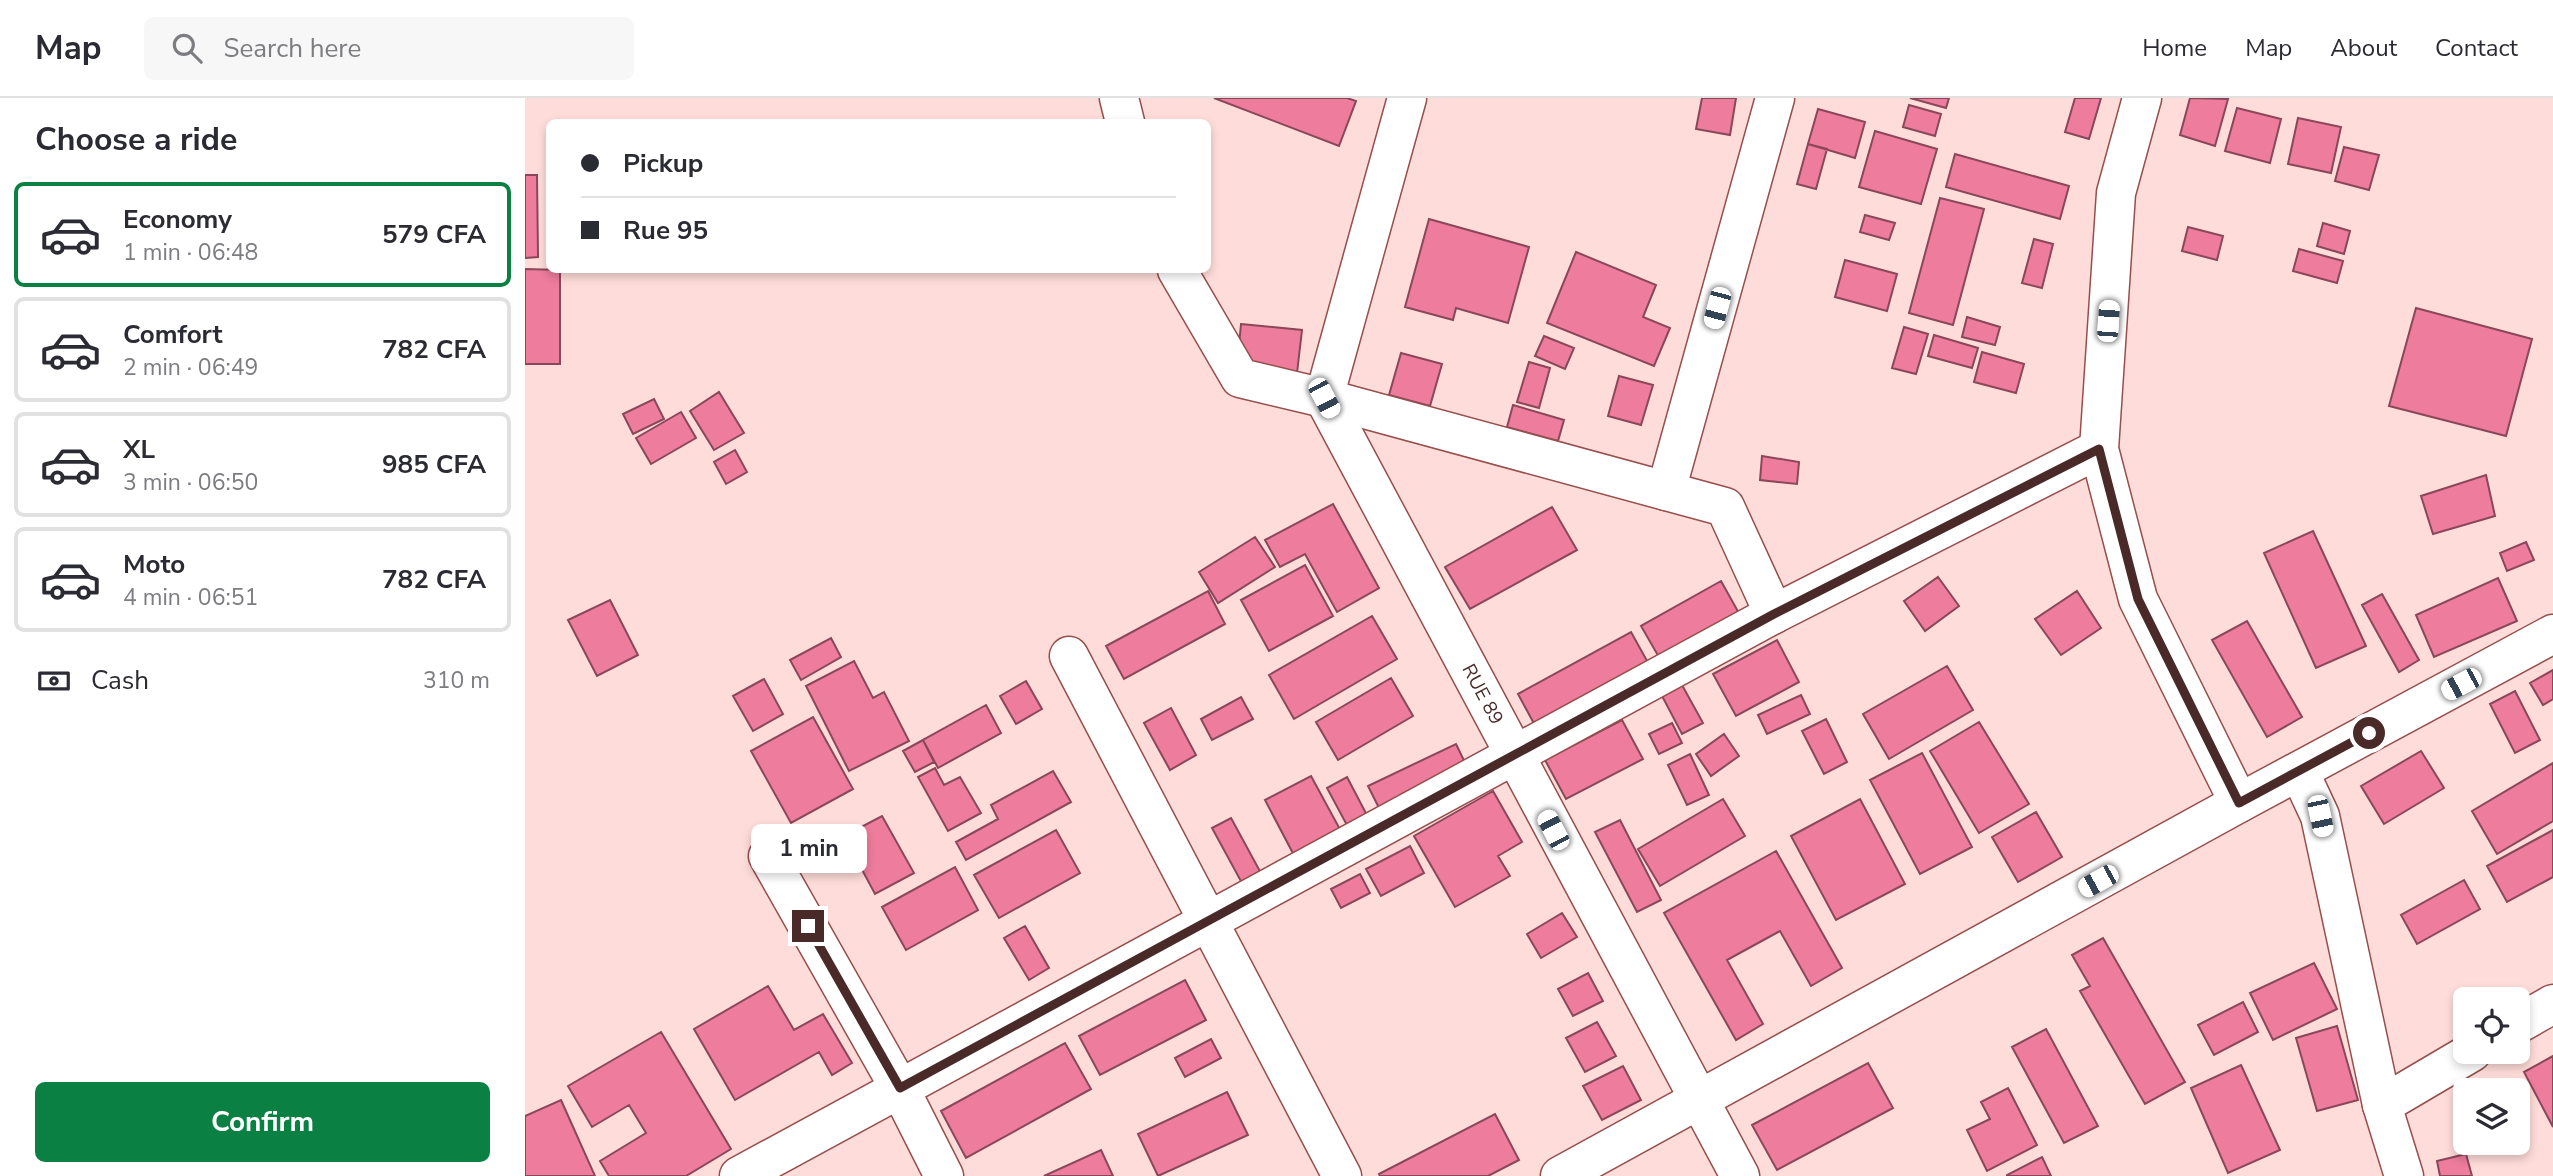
<!DOCTYPE html>
<meta charset="utf-8">
<style>
:root{--surface:#fff;--page:#f7f7f7;--text:#2b2b33;--muted:#7c7c81;--line:#e1e1e2;--accent:#0b8043}
body{margin:0;font-family:"Nunito Sans",sans-serif;background:var(--page);color:var(--text);height:100vh;display:flex;flex-direction:column;font-size:26px;white-space:nowrap}
*{box-sizing:border-box;margin:0}
p{font-size:23px;color:var(--muted)}
.icon{flex:none;width:38px;height:38px;fill:none;stroke:currentColor;stroke-width:2;stroke-linecap:round;stroke-linejoin:round}
.map{position:relative;flex:1;overflow:hidden}
.sheet{display:flex;flex-direction:column;background:var(--surface);width:525px}
.sheet>*{flex:none}
.guide{position:absolute;left:21px;top:21px;width:665px;height:154px;border-radius:10px;box-shadow:0 4px 10px #0003;display:grid;align-content:center;height:154px;padding:0 35px;background:var(--surface)}
.controls{position:absolute;left:1928px;top:889px;display:grid;gap:14px}
.controls a{display:grid;place-items:center;width:77px;height:77px;border-radius:10px;background:var(--surface);box-shadow:0 4px 10px #0003;font-size:35px}
.end{position:absolute;width:32px;height:32px;margin:-16px;border:9px solid #4a2a29;background:#fff;box-shadow:0 0 0 4px #fff}
.from{border-radius:50%}
.bubble{position:absolute;height:49px;border-radius:10px;background:var(--surface);box-shadow:0 4px 10px #0003;font-size:23px;font-weight:700;line-height:49px;text-align:center}
.car{position:absolute;width:21px;height:42px;margin:-21px -10px;border-radius:9px;box-shadow:0 0 5px 2px #0007;background:linear-gradient(#fff 24%,#345 0 40%,#fff 0 76%,#345 0 86%,#fff 0)}
.guide b{display:flex;align-items:center;gap:24px;height:66px;font-size:26px}
.guide b+b{border-top:2px solid var(--line)}
.guide i{width:18px;height:18px;background:var(--text)}
ul{padding:0;list-style:none}
li{display:flex;align-items:center;gap:21px;height:105px;margin:0 14px 10px;padding:0 21px;border:4px solid var(--line);border-radius:10px}
li div{flex:1}
li b{display:block;font-size:26px}
li em{font-style:normal;font-weight:700}
li.on{border-color:var(--accent)}
li>.icon{width:63px;height:63px;stroke-width:1.5}
h2{padding:0 35px;font-size:32px;line-height:84px}
.pay{display:flex;align-items:center;gap:18px;height:77px;padding:0 35px;font-size:26px}
.pay p{margin-inline-start:auto}
.action{display:flex;gap:14px;margin-top:auto;padding:14px 35px}
.action a{flex:1;height:80px;border-radius:10px;background:var(--accent);color:#fff;font-size:28px;font-weight:700;line-height:80px;text-align:center}
header{display:flex;align-items:center;gap:42px;box-sizing:border-box;height:98px;padding:0 35px;background:var(--surface);border-bottom:2px solid var(--line)}
header strong{font-size:33px}
nav{display:flex;gap:38px;margin-inline-start:auto;font-size:24px}
.search{width:490px;height:63px;background:var(--page);display:flex;align-items:center;gap:18px;box-sizing:border-box;padding:0 24px;border-radius:10px;color:var(--muted);font-size:26px}
main{display:flex;flex:1;min-height:0}
.map>svg:first-child{display:block}
.building{fill:#ee7c9d;stroke:#8b475a;stroke-width:2}
.lines{fill:none;stroke-linecap:round;stroke-linejoin:round}
.street-casing{stroke:#954f4c;stroke-width:41}
.street{stroke:#fff;stroke-width:38}
.route{stroke:#4a2a29;stroke-width:9}
.labels{text-anchor:middle;dominant-baseline:central;stroke-width:6;stroke-linejoin:round;paint-order:stroke}
.street-label{font-size:19px;fill:#4a2a29;stroke:#fff}
</style>
<header>
<strong>Map</strong>
<div class="search"><svg class="icon" aria-label="search" viewBox="0 0 24 24"><circle cx="10" cy="10" r="6"/><path d="M15 15l6 6"/></svg>Search here</div>
<nav><a>Home</a><a>Map</a><a>About</a><a>Contact</a></nav>
</header>
<main>
<section class="sheet">
<h2>Choose a ride</h2>
<ul>
<li class="on"><svg class="icon" aria-label="car" viewBox="0 0 24 24"><path d="M5 17H2v-5l4-1 3-4h7l3 4 3 1v5h-3M9 17h6M6 11h13"/><circle cx="7" cy="17" r="2"/><circle cx="17" cy="17" r="2"/></svg><div><b>Economy</b><p>1 min · 06:48</p></div><em>579 CFA</em></li>
<li><svg class="icon" aria-label="car" viewBox="0 0 24 24"><path d="M5 17H2v-5l4-1 3-4h7l3 4 3 1v5h-3M9 17h6M6 11h13"/><circle cx="7" cy="17" r="2"/><circle cx="17" cy="17" r="2"/></svg><div><b>Comfort</b><p>2 min · 06:49</p></div><em>782 CFA</em></li>
<li><svg class="icon" aria-label="car" viewBox="0 0 24 24"><path d="M5 17H2v-5l4-1 3-4h7l3 4 3 1v5h-3M9 17h6M6 11h13"/><circle cx="7" cy="17" r="2"/><circle cx="17" cy="17" r="2"/></svg><div><b>XL</b><p>3 min · 06:50</p></div><em>985 CFA</em></li>
<li><svg class="icon" aria-label="car" viewBox="0 0 24 24"><path d="M5 17H2v-5l4-1 3-4h7l3 4 3 1v5h-3M9 17h6M6 11h13"/><circle cx="7" cy="17" r="2"/><circle cx="17" cy="17" r="2"/></svg><div><b>Moto</b><p>4 min · 06:51</p></div><em>782 CFA</em></li>
</ul>
<div class="pay"><svg class="icon" aria-label="cash" viewBox="0 0 24 24"><path d="M3 7h18v10H3z"/><circle cx="12" cy="12" r="2"/></svg>Cash<p>310 m</p></div>
<div class="action"><a>Confirm</a></div>
</section>
<div class="map">
<svg width="2028" height="1078" viewBox="0 0 2028 1078">
<rect width="100%" height="100%" fill="#fedcd9"/>
<path class="building" d="M 689,0 L 822,0 L 831,3 L 814,48 Z
M 1177,0 L 1211,0 L 1205,37 L 1171,31 Z
M 1385,0 L 1424,0 L 1421,10 Z
M 1550,0 L 1576,0 L 1564,41 L 1540,34 Z
M 1665,0 L 1703,1 L 1690,48 L 1655,37 Z
M 1384,7 L 1416,16 L 1410,38 L 1378,29 Z
M 1712,10 L 1756,21 L 1745,65 L 1700,53 Z
M 1293,11 L 1340,24 L 1330,60 L 1283,46 Z
M 1773,20 L 1816,29 L 1806,75 L 1763,66 Z
M 1350,33 L 1412,51 L 1396,106 L 1334,89 Z
M 1283,46 L 1302,51 L 1291,91 L 1272,86 Z
M 1819,49 L 1854,57 L 1844,92 L 1810,83 Z
M 1430,56 L 1544,88 L 1535,121 L 1421,89 Z
M 0,77 L 12,77 L 13,159 L 0,160 Z
M 1415,100 L 1459,111 L 1428,227 L 1384,215 Z
M 1340,117 L 1370,125 L 1364,142 L 1335,134 Z
M 904,121 L 1004,149 L 983,225 L 931,210 L 928,222 L 880,209 Z
M 1798,125 L 1825,133 L 1819,156 L 1792,148 Z
M 1663,129 L 1698,138 L 1692,162 L 1657,153 Z
M 1509,141 L 1528,146 L 1517,190 L 1497,185 Z
M 1774,151 L 1818,163 L 1812,185 L 1768,173 Z
M 1051,154 L 1131,187 L 1118,219 L 1145,230 L 1129,268 L 1022,225 Z
M 1320,162 L 1372,176 L 1362,213 L 1310,199 Z
M 0,171 L 35,172 L 35,266 L 0,266 Z
M 1891,210 L 2007,241 L 1981,338 L 1864,308 Z
M 1442,219 L 1475,229 L 1470,247 L 1437,239 Z
M 716,226 L 777,232 L 772,275 L 712,269 Z
M 1379,229 L 1403,236 L 1391,276 L 1367,270 Z
M 1409,237 L 1453,250 L 1447,270 L 1403,258 Z
M 1019,238 L 1049,250 L 1040,271 L 1010,258 Z
M 1457,254 L 1499,266 L 1491,295 L 1449,284 Z
M 876,255 L 917,266 L 905,308 L 864,297 Z
M 1004,264 L 1025,270 L 1014,310 L 992,304 Z
M 1094,278 L 1128,287 L 1116,327 L 1083,318 Z
M 194,294 L 219,335 L 189,352 L 165,313 Z
M 129,301 L 139,321 L 108,336 L 98,316 Z
M 988,307 L 1039,322 L 1033,343 L 982,329 Z
M 156,314 L 171,340 L 126,366 L 111,340 Z
M 210,352 L 222,374 L 201,386 L 189,364 Z
M 1237,358 L 1274,364 L 1272,386 L 1235,382 Z
M 1961,377 L 1970,418 L 1908,436 L 1896,398 Z
M 808,406 L 854,490 L 812,514 L 780,456 L 755,469 L 740,442 Z
M 1027,409 L 1052,452 L 945,511 L 920,469 Z
M 1788,433 L 1841,548 L 1791,570 L 1739,455 Z
M 730,439 L 750,469 L 693,505 L 674,474 Z
M 2001,444 L 2009,462 L 1982,473 L 1975,455 Z
M 780,467 L 808,518 L 744,553 L 716,502 Z
M 1413,479 L 1434,508 L 1400,533 L 1379,503 Z
M 1973,480 L 1992,523 L 1909,559 L 1891,517 Z
M 1196,483 L 1215,517 L 1135,561 L 1116,528 Z
M 683,493 L 700,526 L 599,581 L 581,548 Z
M 1552,493 L 1576,530 L 1536,557 L 1510,521 Z
M 1857,496 L 1894,562 L 1874,574 L 1837,507 Z
M 85,502 L 113,557 L 72,578 L 43,522 Z
M 847,518 L 872,561 L 769,621 L 744,577 Z
M 1722,523 L 1777,619 L 1742,639 L 1687,542 Z
M 1106,534 L 1126,570 L 1013,633 L 993,596 Z
M 306,540 L 316,559 L 276,582 L 265,562 Z
M 1252,542 L 1274,584 L 1211,618 L 1188,576 Z
M 329,563 L 348,600 L 359,594 L 384,643 L 324,673 L 281,588 Z
M 1422,568 L 1448,612 L 1364,661 L 1338,616 Z
M 2028,572 L 2028,601 L 2018,607 L 2005,585 Z
M 866,580 L 888,618 L 813,662 L 791,624 Z
M 239,581 L 258,616 L 228,633 L 208,598 Z
M 501,583 L 517,611 L 491,626 L 475,598 Z
M 1157,587 L 1178,625 L 1157,636 L 1137,598 Z
M 1990,593 L 2015,642 L 1990,655 L 1965,606 Z
M 1276,597 L 1285,616 L 1242,636 L 1233,617 Z
M 716,599 L 728,621 L 687,642 L 676,621 Z
M 461,607 L 476,635 L 413,670 L 398,642 Z
M 646,610 L 671,657 L 645,672 L 619,625 Z
M 288,619 L 328,691 L 266,725 L 226,653 Z
M 1301,621 L 1322,664 L 1299,676 L 1277,633 Z
M 1097,622 L 1118,661 L 1041,701 L 1020,662 Z
M 1454,624 L 1504,706 L 1454,735 L 1405,653 Z
M 1147,625 L 1157,645 L 1134,656 L 1124,636 Z
M 1199,636 L 1214,658 L 1186,678 L 1171,656 Z
M 398,642 L 409,664 L 390,674 L 378,653 Z
M 931,646 L 945,675 L 857,716 L 843,688 Z
M 1896,653 L 1919,690 L 1859,726 L 1836,688 Z
M 1397,655 L 1447,749 L 1395,776 L 1345,682 Z
M 1165,656 L 1184,697 L 1162,707 L 1143,667 Z
M 2028,665 L 2028,723 L 1972,756 L 1947,713 Z
M 410,670 L 419,687 L 435,679 L 456,715 L 423,733 L 393,679 Z
M 528,673 L 546,704 L 441,762 L 431,744 L 473,721 L 466,707 Z
M 786,678 L 817,735 L 771,761 L 740,702 Z
M 822,679 L 844,721 L 824,731 L 802,690 Z
M 968,693 L 997,744 L 973,758 L 985,778 L 930,809 L 889,738 Z
M 1198,701 L 1220,738 L 1135,788 L 1113,751 Z
M 1335,701 L 1380,786 L 1311,822 L 1266,738 Z
M 1511,714 L 1537,759 L 1493,784 L 1467,739 Z
M 357,718 L 389,775 L 350,796 L 319,738 Z
M 706,720 L 743,788 L 724,798 L 687,730 Z
M 1095,722 L 1136,802 L 1112,814 L 1070,734 Z
M 531,732 L 555,775 L 474,820 L 449,777 Z
M 2028,732 L 2028,779 L 1982,804 L 1962,768 Z
M 885,748 L 899,775 L 856,798 L 841,771 Z
M 1251,753 L 1317,870 L 1286,888 L 1255,833 L 1202,862 L 1238,926 L 1211,942 L 1139,815 Z
M 430,769 L 453,812 L 381,852 L 357,809 Z
M 835,776 L 845,795 L 816,810 L 806,791 Z
M 1939,782 L 1955,811 L 1892,846 L 1876,817 Z
M 1037,815 L 1052,839 L 1016,860 L 1002,836 Z
M 500,828 L 524,870 L 504,882 L 479,840 Z
M 1578,840 L 1660,984 L 1620,1006 L 1555,893 L 1565,888 L 1547,857 Z
M 1789,865 L 1812,911 L 1748,942 L 1725,895 Z
M 1063,875 L 1078,903 L 1048,918 L 1033,891 Z
M 660,882 L 681,922 L 575,977 L 554,938 Z
M 243,888 L 269,932 L 298,916 L 327,965 L 307,977 L 294,954 L 210,1002 L 169,931 Z
M 1718,904 L 1733,934 L 1689,957 L 1673,927 Z
M 1072,924 L 1091,958 L 1060,974 L 1041,940 Z
M 1812,928 L 1833,1002 L 1792,1013 L 1771,940 Z
M 1521,931 L 1573,1028 L 1539,1045 L 1487,949 Z
M 136,934 L 206,1051 L 161,1078 L 84,1078 L 75,1063 L 121,1035 L 104,1007 L 67,1029 L 43,988 Z
M 686,941 L 696,960 L 660,979 L 650,960 Z
M 540,945 L 566,991 L 441,1060 L 416,1013 Z
M 2028,958 L 2028,1029 L 1999,974 Z
M 1343,965 L 1368,1010 L 1252,1072 L 1227,1027 Z
M 1716,967 L 1755,1052 L 1703,1075 L 1666,990 Z
M 1098,968 L 1116,1002 L 1077,1022 L 1058,988 Z
M 1483,990 L 1512,1047 L 1462,1073 L 1442,1032 L 1465,1021 L 1456,1004 Z
M 702,994 L 723,1037 L 633,1078 L 613,1036 Z
M 36,1002 L 70,1078 L 0,1078 L 0,1018 Z
M 970,1016 L 994,1062 L 963,1078 L 855,1078 L 854,1076 Z
M 576,1052 L 588,1078 L 519,1078 Z
M 1941,1056 L 1947,1078 L 1915,1078 L 1912,1063 Z
M 1517,1059 L 1526,1078 L 1482,1078 L 1482,1077 Z"/>
<g class="lines">
<g class="street-casing">
<g id="street">
<path d="M 594,0 L 600,24"/>
<path d="M 1617,0 L 1591,95 L 1574,351 L 1613,501 L 1714,705"/>
<path d="M 652,172 L 715,280 L 799,300 L 1200,409 L 1249,516"/>
<path id="s1" d="M 799,300 L 1215,1078"/>
<path d="M 799,300 L 882,0"/>
<path d="M 1141,393 L 1250,0"/>
<path d="M 544,558 L 817,1078"/>
<path d="M 1774,673 L 1795,718 L 1857,1007 L 1879,1078"/>
<path d="M 243,758 L 375,991 L 419,1078"/>
<path d="M 1993,926 L 2028,906"/>
<path d="M 1857,1007 L 1947,954"/>
<path d="M 214,1078 L 1249,516 L 1574,351"/>
<path d="M 1035,1078 L 1714,705 L 2028,536"/>
</g>
</g>
<use href="#street" class="street"/>
</g>
<g class="lines">
<path class="route" d="M 283,828 L 375,990 L 1249,516 L 1574,351 L 1613,501 L 1714,705 L 1844,635"/>
</g>
<g class="labels">
<g class="street-label">
<text stroke="none"><textPath href="#s1" startOffset="336">RUE 89</textPath></text>
</g>
</g>
</svg>
<div class="controls">
<a><svg class="icon" aria-label="locate" viewBox="0 0 24 24"><circle cx="12" cy="12" r="6"/><path d="M12 2v4M12 18v4M2 12h4M18 12h4"/></svg></a>
<a><svg class="icon" aria-label="layers" viewBox="0 0 24 24"><path d="M12 4l9 5-9 5-9-5zM3 14l9 5 9-5"/></svg></a>
</div>
<i class="end from" style="left:1844px;top:635px"></i>
<i class="end" style="left:283px;top:828px"></i>
<div class="bubble" style="left:226px;top:726px;width:116px">1 min</div>
<i class="car" style="left:1192px;top:210px;rotate:195deg"></i>
<i class="car" style="left:1583px;top:223px;rotate:4deg"></i>
<i class="car" style="left:799px;top:300px;rotate:152deg"></i>
<i class="car" style="left:1936px;top:586px;rotate:242deg"></i>
<i class="car" style="left:1795px;top:718px;rotate:168deg"></i>
<i class="car" style="left:1028px;top:732px;rotate:332deg"></i>
<i class="car" style="left:1573px;top:783px;rotate:241deg"></i>
<div class="guide">
<b><i class="from"></i>Pickup</b>
<b><i></i>Rue 95</b>
</div>
</div>
</main>
